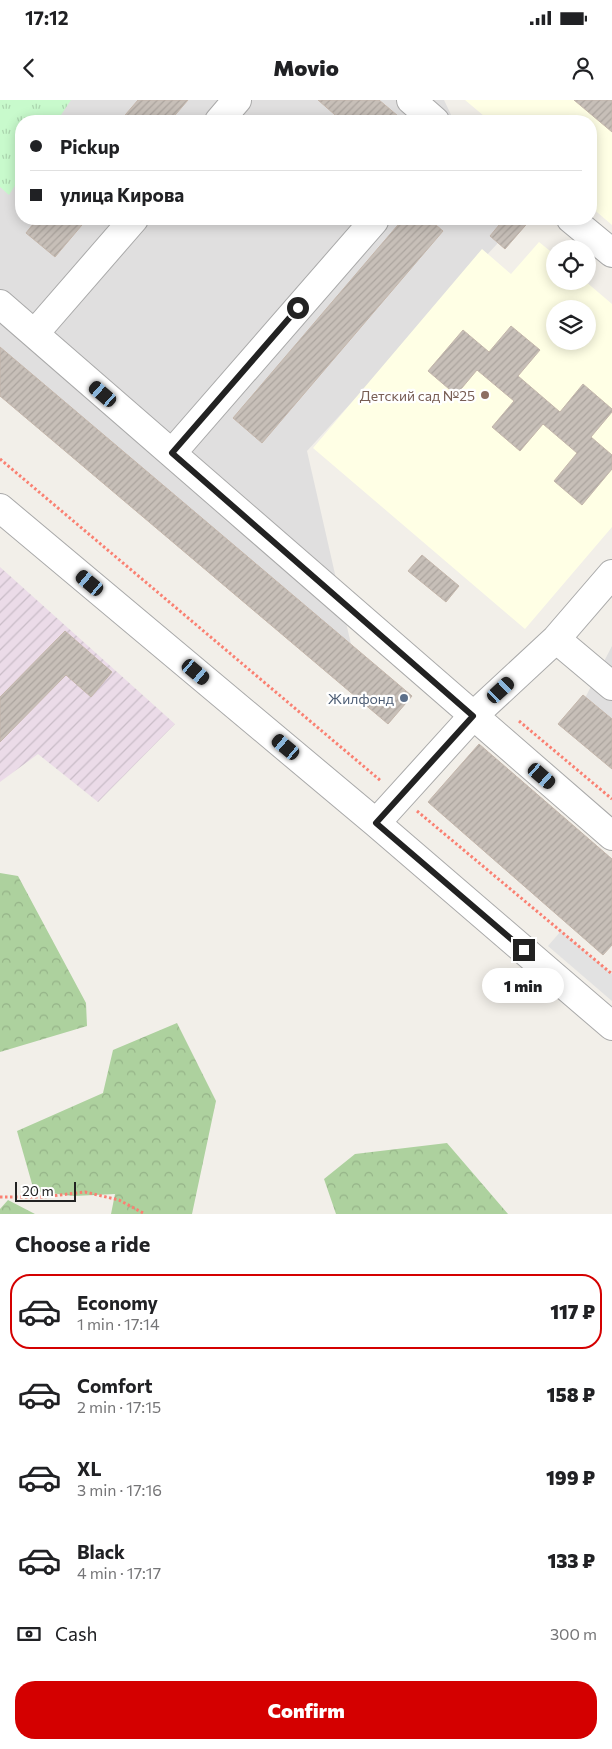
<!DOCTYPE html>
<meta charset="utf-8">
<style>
:root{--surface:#fff;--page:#f6f6f6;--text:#202124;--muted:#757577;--line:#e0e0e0;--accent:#d40000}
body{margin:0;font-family:Commissioner,sans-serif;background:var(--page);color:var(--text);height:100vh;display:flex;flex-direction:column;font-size:19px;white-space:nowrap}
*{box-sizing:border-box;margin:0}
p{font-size:16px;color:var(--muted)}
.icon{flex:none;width:28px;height:28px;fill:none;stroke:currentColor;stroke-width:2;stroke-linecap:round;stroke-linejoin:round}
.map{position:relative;height:1114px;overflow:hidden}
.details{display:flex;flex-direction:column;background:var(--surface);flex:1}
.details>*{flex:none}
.banner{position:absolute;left:15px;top:15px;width:582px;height:110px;border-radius:20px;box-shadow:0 2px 12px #0003;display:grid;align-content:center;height:110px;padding:0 15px;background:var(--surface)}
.buttons{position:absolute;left:546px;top:140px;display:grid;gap:10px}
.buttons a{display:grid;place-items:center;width:50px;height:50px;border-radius:50%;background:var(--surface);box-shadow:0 2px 12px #0003;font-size:25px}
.scale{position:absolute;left:15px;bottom:12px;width:61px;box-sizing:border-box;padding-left:5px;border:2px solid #222;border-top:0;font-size:14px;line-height:18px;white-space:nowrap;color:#222;-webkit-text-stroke:4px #fff;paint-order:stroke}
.end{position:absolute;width:22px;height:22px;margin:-11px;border:6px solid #222;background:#fff;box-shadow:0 0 0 2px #fff}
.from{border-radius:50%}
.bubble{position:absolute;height:35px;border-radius:18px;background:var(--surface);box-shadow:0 2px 12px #0003;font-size:16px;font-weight:800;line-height:35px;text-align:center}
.car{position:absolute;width:15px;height:30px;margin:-15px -8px;border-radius:6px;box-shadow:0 0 4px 1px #0007;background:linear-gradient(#222 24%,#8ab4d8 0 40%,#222 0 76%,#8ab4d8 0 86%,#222 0)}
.banner b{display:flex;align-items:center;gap:18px;height:48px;font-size:19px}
.banner b+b{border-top:1px solid var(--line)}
.banner i{width:12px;height:12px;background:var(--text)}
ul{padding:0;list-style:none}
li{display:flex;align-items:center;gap:15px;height:75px;margin:0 10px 8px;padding:0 5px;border:2px solid transparent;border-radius:20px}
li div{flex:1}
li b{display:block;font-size:19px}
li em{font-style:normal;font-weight:800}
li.active{border-color:var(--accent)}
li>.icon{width:45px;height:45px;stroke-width:1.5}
h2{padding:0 15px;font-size:22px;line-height:60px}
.pay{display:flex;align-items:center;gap:12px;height:55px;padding:0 15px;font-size:19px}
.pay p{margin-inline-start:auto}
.primary-button{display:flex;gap:10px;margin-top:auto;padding:10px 15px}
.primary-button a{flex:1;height:58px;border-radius:20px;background:var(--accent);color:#fff;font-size:20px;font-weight:800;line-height:58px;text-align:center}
.status{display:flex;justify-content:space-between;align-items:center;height:35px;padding:0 25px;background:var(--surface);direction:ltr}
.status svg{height:14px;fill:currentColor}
header{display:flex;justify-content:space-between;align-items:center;height:65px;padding:0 15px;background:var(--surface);font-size:22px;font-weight:800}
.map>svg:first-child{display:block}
.residential{fill:#e0dfdf}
.industrial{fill:url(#industrial-furrows)}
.education{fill:#ffffe5;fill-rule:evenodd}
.forest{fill:url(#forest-crowns)}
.park{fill:url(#park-tufts)}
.parking{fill:#e2e2e2}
.building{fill:url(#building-hatch);stroke:#c4b6ab}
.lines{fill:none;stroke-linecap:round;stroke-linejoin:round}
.minor-casing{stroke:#a9a9a9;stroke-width:30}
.path{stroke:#fa8072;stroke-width:3;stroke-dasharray:2.5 2.5;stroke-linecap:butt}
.minor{stroke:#fff;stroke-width:28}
.route{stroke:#222;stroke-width:6}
.education-dot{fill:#8d6e63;stroke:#fff;stroke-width:2}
.service-dot{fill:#5c6f8a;stroke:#fff;stroke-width:2}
.labels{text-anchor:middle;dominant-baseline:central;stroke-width:4.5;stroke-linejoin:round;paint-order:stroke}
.education-label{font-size:14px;fill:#785e54;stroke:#fff;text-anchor:end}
.service-label{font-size:14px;fill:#4e5e75;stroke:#fff;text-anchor:end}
</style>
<div class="status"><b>17:12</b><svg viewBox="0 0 49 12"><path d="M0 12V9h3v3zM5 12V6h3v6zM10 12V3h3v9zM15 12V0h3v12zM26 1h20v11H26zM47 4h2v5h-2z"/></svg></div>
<header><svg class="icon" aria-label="back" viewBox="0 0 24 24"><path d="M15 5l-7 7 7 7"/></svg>Movio<svg class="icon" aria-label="person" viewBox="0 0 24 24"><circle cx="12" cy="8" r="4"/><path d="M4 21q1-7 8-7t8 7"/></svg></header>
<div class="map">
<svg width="612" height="1114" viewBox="0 0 612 1114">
<defs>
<pattern id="industrial-furrows" width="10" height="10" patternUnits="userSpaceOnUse" patternTransform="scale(1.25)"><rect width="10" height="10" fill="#ebdbe8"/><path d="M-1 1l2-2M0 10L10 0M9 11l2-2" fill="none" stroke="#c9bcc7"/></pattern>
<pattern id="forest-crowns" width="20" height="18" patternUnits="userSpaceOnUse" patternTransform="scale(1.25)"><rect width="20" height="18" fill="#add19e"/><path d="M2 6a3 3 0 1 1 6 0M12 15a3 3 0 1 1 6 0" fill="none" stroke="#95b388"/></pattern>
<pattern id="park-tufts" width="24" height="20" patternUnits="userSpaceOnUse" patternTransform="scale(1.25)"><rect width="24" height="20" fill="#c8facc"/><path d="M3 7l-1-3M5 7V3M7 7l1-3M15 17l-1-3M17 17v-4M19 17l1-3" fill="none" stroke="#acd6af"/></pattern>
<pattern id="building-hatch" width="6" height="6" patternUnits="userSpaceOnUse" patternTransform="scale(1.25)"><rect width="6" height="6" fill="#c7bfb8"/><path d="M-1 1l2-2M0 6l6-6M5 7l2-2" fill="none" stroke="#aba49e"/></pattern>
</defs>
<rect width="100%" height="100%" fill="#f2efe9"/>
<path class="residential" d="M 0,0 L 444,0 L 454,21 L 21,21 L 21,119 L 502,119 L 508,132 L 307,351 L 358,575 L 0,269 Z
M 612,546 L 612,659 L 571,625 Z"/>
<path class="industrial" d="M 0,467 L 175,624 L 98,702 L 38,654 L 0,682 Z"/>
<path class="education" d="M 465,0 L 612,0 L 612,125 L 591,107 L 591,21 L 490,21 Z
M 539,142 L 555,155 L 555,181 L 585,181 L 612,204 L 612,427 L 525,529 L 313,348 L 482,149 L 511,174 ZM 555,209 L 588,209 L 588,241 L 555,241 Z"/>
<path class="forest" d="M 0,773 L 18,776 L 86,903 L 87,926 L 0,952 Z
M 177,923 L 216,1001 L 192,1114 L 111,1114 L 115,1094 L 74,1096 L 34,1091 L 17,1031 L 103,993 L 113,950 Z
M 447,1043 L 508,1114 L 336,1114 L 324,1079 L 355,1054 Z
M 8,1100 L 35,1114 L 0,1114 L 0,1109 Z"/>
<path class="park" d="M 0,0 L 71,0 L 57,21 L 21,21 L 21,76 L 9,95 L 0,87 Z"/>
<path class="parking" d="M 561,831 L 612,874 L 612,901 L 548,846 Z"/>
<path class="building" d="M 138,0 L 188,0 L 170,21 L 120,21 Z
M 318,0 L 379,0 L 404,21 L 342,21 Z
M 574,0 L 612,0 L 612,32 Z
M 37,119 L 87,119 L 55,157 L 26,133 Z
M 403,119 L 429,119 L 443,131 L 262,343 L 233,318 Z
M 504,119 L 531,119 L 505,149 L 490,136 Z
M 511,226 L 540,250 L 518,276 L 560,312 L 583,284 L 612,309 L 612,312 L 591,337 L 612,355 L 612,369 L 582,405 L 554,381 L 577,353 L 543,324 L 520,351 L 492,327 L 514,301 L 477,270 L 456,295 L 428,271 L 463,230 L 489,252 Z
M 0,247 L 412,596 L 388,624 L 0,296 Z
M 422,455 L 459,486 L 446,502 L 408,471 Z
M 65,531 L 112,572 L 91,597 L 66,575 L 0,642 L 0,597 Z
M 583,595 L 612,619 L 612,669 L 558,624 Z
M 479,644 L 612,759 L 612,845 L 603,855 L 428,702 Z"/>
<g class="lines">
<g class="minor-casing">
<path id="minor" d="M 411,0 L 435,21
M 219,21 L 237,0
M 571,119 L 612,153
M 0,204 L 612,736
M 35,233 L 134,119
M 172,353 L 374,121
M 0,408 L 376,723 L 612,926
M 556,539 L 612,586
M 376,723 L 473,616 L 556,539 L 612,474"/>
</g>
<path class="path" d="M 0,359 L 381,681
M 519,621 L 612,699
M 417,711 L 612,874
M 0,1097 L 43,1097 L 85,1092 L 119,1100 L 145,1114"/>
<use href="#minor" class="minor"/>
</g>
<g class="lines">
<path class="route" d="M 298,208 L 172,353 L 473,616 L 376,723 L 524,850"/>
</g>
<circle class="education-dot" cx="485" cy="295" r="5"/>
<circle class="service-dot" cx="404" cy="598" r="5"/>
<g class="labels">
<g class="education-label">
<text x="475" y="295">Детский сад №25</text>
</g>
<g class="service-label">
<text x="394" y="598">Жилфонд</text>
</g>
</g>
</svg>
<div class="buttons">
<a><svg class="icon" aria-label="locate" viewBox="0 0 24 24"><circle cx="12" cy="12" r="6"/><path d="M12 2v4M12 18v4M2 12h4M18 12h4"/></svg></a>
<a><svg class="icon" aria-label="layers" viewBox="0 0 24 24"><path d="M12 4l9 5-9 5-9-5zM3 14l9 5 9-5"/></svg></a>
</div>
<div class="scale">20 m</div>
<i class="end from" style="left:298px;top:208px"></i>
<i class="end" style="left:524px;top:850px"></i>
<div class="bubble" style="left:482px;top:868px;width:82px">1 min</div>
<i class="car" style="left:103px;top:294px;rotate:311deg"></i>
<i class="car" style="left:90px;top:483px;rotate:310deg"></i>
<i class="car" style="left:196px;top:572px;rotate:130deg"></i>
<i class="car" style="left:501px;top:590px;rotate:47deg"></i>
<i class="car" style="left:286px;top:647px;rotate:310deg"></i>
<i class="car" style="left:542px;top:676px;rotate:131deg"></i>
<div class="banner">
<b><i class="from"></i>Pickup</b>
<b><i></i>улица Кирова</b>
</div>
</div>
<section class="details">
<h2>Choose a ride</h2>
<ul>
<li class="active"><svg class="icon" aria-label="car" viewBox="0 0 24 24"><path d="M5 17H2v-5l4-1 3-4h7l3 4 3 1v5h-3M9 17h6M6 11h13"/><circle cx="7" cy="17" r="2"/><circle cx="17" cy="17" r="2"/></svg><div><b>Economy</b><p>1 min · 17:14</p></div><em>117 ₽</em></li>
<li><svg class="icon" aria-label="car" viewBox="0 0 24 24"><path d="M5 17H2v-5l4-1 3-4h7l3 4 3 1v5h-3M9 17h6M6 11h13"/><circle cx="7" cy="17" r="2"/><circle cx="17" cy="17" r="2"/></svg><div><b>Comfort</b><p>2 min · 17:15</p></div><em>158 ₽</em></li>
<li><svg class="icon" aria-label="car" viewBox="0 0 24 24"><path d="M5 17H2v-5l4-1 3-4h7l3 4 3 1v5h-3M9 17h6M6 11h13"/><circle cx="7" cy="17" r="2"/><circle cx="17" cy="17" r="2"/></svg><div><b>XL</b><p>3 min · 17:16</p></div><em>199 ₽</em></li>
<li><svg class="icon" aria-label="car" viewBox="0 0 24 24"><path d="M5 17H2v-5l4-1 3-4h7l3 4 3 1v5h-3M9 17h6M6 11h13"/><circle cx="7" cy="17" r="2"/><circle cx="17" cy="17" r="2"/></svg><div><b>Black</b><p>4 min · 17:17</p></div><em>133 ₽</em></li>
</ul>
<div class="pay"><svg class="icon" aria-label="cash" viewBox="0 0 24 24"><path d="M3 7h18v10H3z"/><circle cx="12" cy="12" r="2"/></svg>Cash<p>300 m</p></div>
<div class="primary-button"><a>Confirm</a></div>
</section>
